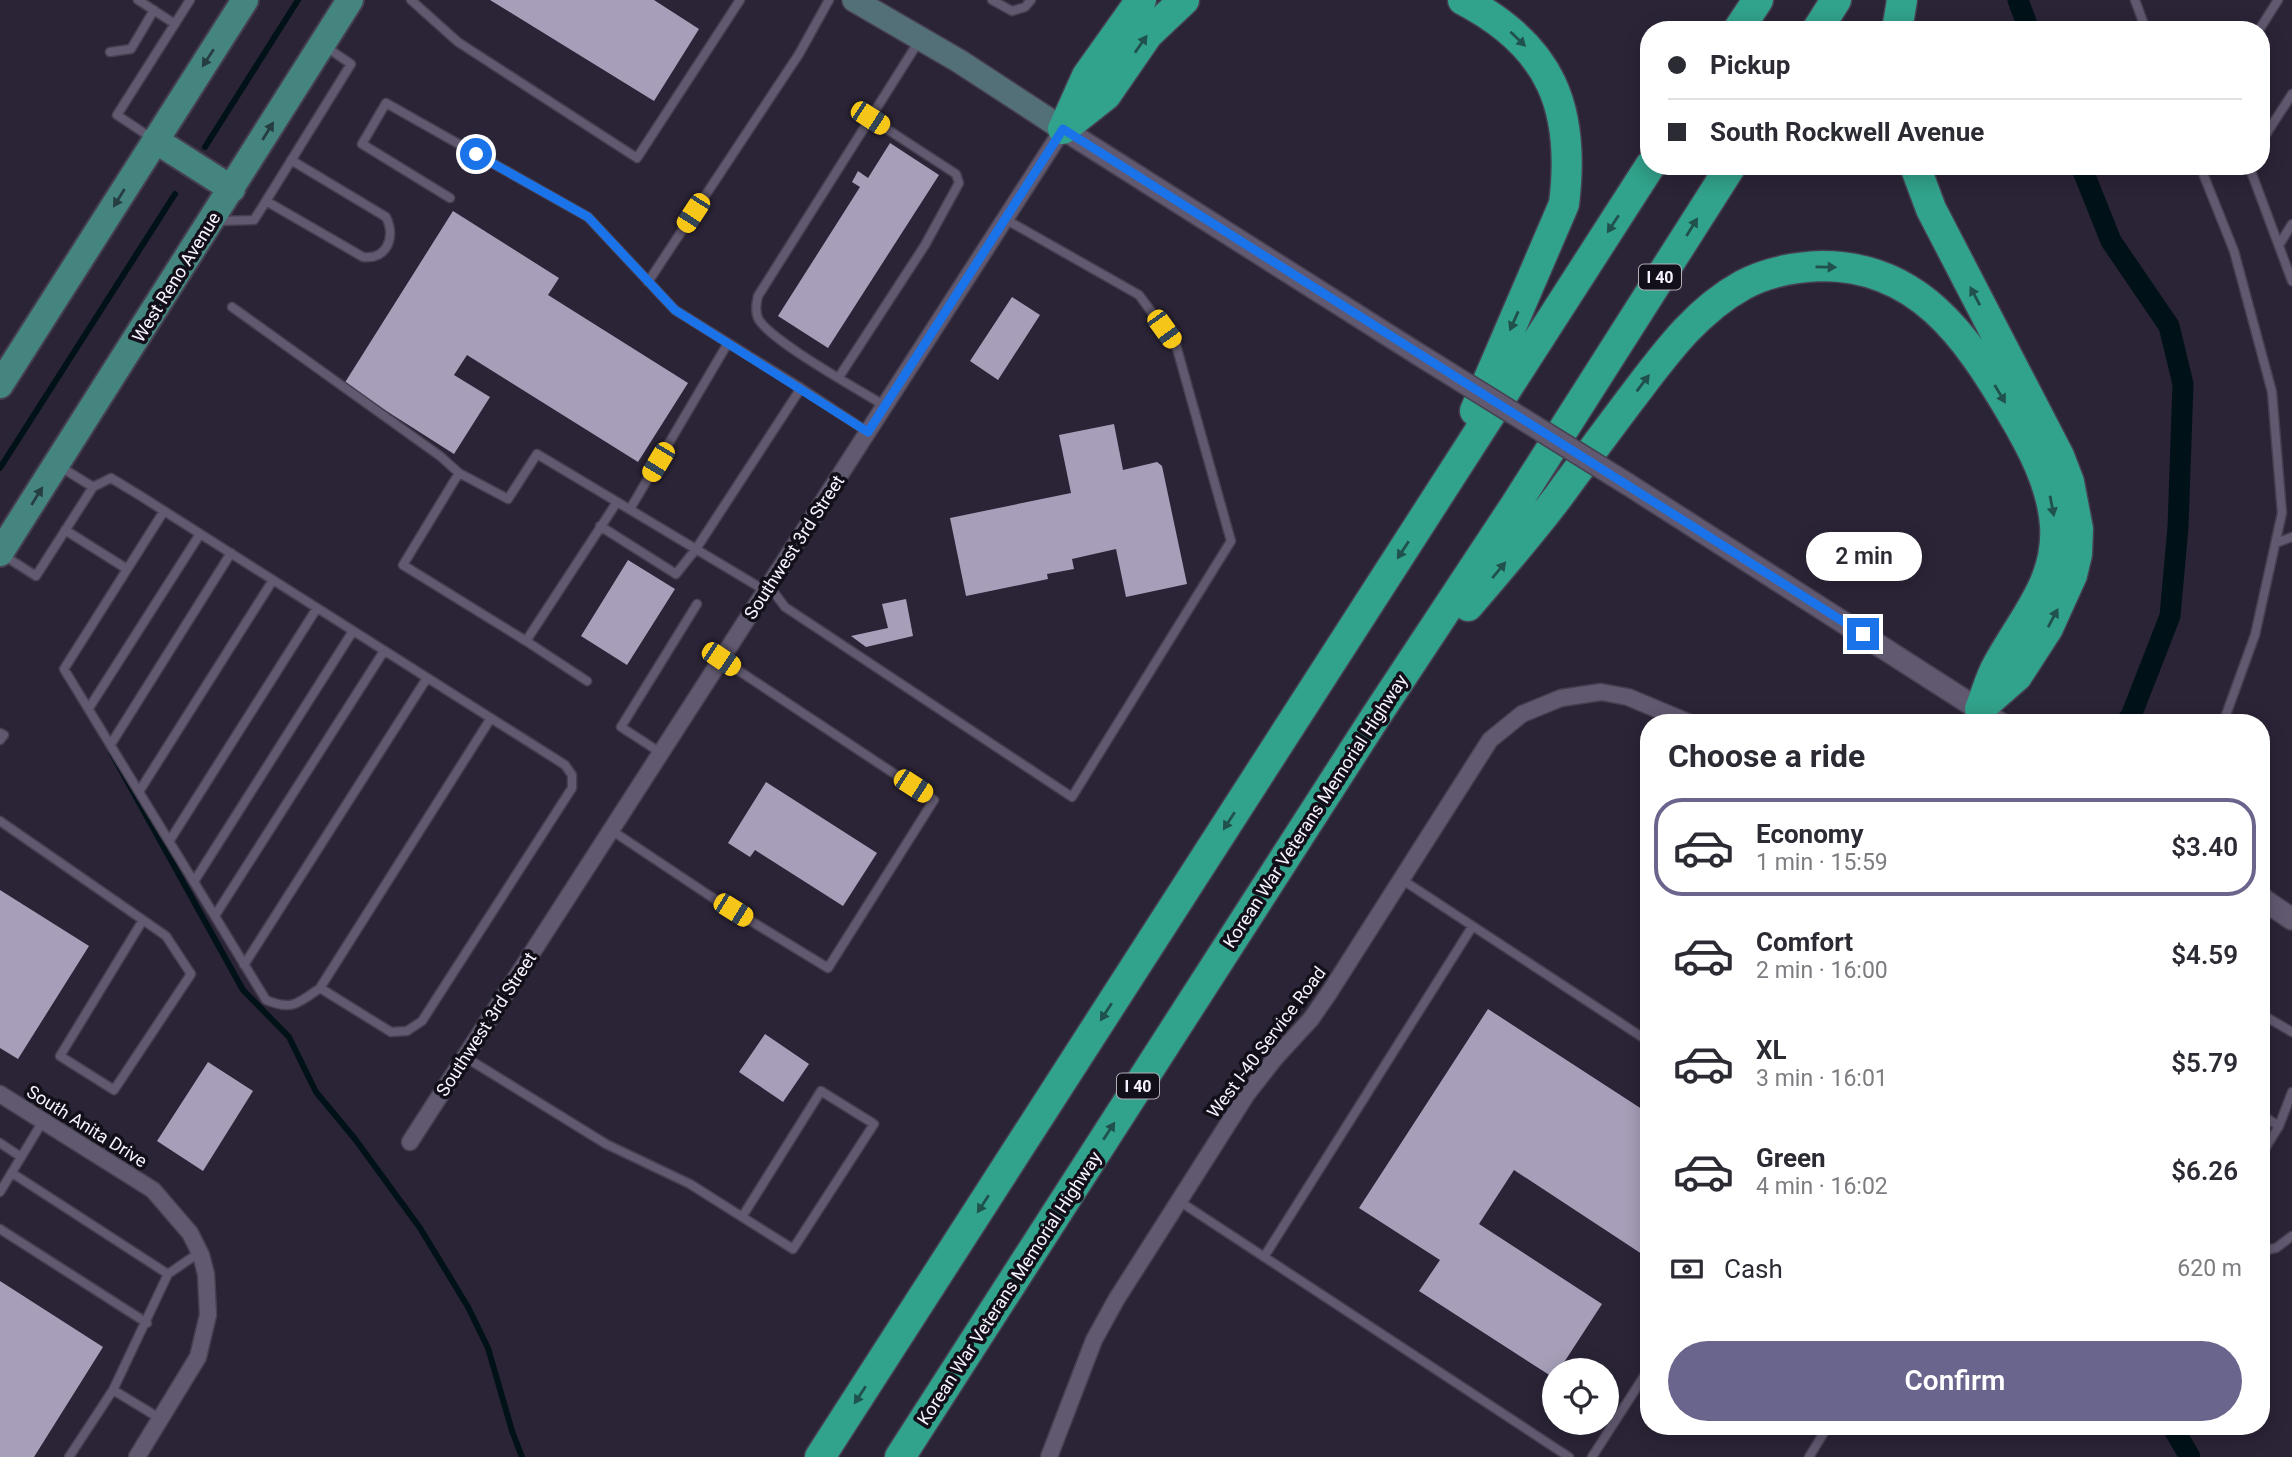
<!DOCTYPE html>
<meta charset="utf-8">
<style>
:root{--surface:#fff;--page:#f2f2f3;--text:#2b2b33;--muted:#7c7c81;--line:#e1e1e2;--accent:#6a658c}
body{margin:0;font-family:Roboto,sans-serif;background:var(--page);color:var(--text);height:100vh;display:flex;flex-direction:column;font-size:26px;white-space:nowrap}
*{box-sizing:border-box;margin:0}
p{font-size:23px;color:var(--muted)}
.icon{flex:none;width:38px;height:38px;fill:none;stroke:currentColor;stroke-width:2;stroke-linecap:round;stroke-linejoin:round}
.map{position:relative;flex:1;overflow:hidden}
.sheet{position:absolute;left:1640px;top:714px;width:630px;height:721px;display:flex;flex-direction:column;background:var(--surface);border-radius:28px;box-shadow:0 4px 18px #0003}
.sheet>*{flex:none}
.banner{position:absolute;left:1640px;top:21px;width:630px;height:154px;border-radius:28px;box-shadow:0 4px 18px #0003;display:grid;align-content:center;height:154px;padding:0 28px;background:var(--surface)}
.fabs{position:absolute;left:1542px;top:1358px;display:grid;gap:14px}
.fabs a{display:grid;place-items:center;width:77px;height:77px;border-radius:50%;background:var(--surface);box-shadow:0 4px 18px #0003;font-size:35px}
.end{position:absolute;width:32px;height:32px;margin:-16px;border:9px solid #1a73e8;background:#fff;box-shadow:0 0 0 4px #fff}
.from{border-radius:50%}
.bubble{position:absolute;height:49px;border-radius:24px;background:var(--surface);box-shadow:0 4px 18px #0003;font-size:23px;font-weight:600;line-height:49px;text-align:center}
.car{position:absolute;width:21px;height:42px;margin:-21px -10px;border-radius:9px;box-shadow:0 0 5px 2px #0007;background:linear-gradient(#f5c518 24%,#345 0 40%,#f5c518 0 76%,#345 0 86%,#f5c518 0)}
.banner b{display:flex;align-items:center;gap:24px;height:66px;font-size:26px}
.banner b+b{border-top:2px solid var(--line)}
.banner i{width:18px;height:18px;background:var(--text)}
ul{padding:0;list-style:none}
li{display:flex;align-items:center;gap:21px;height:98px;margin:0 14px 10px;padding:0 14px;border:4px solid transparent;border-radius:28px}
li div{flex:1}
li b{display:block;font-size:26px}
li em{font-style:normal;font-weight:600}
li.active{border-color:var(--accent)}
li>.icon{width:63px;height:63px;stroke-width:1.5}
h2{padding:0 28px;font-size:32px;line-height:84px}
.pay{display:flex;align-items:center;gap:18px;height:77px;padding:0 28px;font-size:26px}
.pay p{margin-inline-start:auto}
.cta{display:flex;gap:14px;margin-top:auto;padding:14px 28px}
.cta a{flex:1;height:80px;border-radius:42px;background:var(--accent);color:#fff;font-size:28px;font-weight:600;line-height:80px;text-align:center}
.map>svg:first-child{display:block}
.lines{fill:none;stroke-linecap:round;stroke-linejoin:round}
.stream{stroke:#001218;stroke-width:6}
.canal{stroke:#001218;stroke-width:21}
.building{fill:#a79fb9}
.service-casing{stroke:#463f50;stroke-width:11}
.minor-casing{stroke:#463f50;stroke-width:19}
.tertiary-casing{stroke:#463f50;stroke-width:24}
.secondary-casing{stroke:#463f50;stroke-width:26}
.primary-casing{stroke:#463f50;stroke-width:30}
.motorway-casing{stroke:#463f50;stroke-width:33}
.service{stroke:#615970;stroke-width:8}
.minor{stroke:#615970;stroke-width:16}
.tertiary{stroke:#615970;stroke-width:21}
.secondary{stroke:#536f78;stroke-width:23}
.primary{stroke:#448580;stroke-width:26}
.motorway{stroke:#31a28b;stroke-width:30}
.tertiary-bridge-casing{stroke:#463f50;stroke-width:24;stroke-linecap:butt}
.tertiary-bridge{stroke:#615970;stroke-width:21}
.oneway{fill:#20514c}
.oneway2{fill:#263e42}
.route{stroke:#1a73e8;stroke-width:9}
.labels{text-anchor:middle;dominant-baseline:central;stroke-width:7;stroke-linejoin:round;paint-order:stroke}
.shield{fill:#120f18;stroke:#b2aeba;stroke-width:2}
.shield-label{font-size:16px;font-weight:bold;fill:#f6f2ff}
.street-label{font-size:18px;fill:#f6f2ff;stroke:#120f18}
</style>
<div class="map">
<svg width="2292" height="1457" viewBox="0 0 2292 1457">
<rect width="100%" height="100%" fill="#2b2437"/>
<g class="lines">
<path class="stream" d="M 205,147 L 298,0
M 0,468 L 175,194
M 111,752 L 243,990 L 289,1037 L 316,1092 L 355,1139 L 420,1228 L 468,1307 L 488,1348 L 512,1431 L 522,1457"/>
<path class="canal" d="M 2018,0 L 2029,30
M 2081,166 L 2111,241 L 2169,326 L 2183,384 L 2178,527 L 2170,616 L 2131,716 L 2125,723
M 2172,1426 L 2190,1457"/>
</g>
<path class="building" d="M 490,0 L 654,0 L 699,29 L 654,101 Z
M 890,143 L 939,175 L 828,348 L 778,316 L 860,187 L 852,182 L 858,171 L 868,178 Z
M 453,211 L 559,278 L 548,295 L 688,383 L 638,462 L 467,355 L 454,375 L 490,397 L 454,454 L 344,384 Z
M 1012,297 L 1040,315 L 998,380 L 970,361 Z
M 1114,424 L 1123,470 L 1157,462 L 1162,466 L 1187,584 L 1126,597 L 1116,549 L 1072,559 L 1074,569 L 1047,574 L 1048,579 L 966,596 L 950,518 L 1071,493 L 1059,435 Z
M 628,560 L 675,589 L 627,665 L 581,636 Z
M 906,599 L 913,636 L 866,647 L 851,636 L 888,628 L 882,604 Z
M 766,782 L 877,853 L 843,906 L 755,850 L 750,857 L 728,843 Z
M 0,890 L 89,946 L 18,1059 L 0,1048 Z
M 1488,1009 L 1648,1113 L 1648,1258 L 1514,1170 L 1479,1224 L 1602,1304 L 1559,1370 L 1554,1370 L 1554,1378 L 1419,1291 L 1440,1260 L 1359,1208 Z
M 765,1034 L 809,1064 L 783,1102 L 739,1072 Z
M 208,1062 L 253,1091 L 203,1171 L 157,1141 Z
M 0,1281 L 103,1347 L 34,1457 L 0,1457 Z"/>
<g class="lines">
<g class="service-casing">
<path id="service" d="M 138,0 L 175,24
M 411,0 L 458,42 L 637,158 L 740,0
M 992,0 L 1012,11 L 1025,7 L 1031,0
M 2135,0 L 2146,30
M 2259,30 L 2278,0
M 110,52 L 131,49 L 154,10
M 153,139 L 117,115 L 190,0
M 2261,142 L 2292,94
M 2200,166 L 2234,251 L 2272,392 L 2282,513 L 2255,635 L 2223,723
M 2249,166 L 2292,281
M 450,198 L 362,144 L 386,103 L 588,217 L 675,310 L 801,388 L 696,549 L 676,574 L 600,526
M 266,201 L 363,257 C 387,260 396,237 386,217 L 291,160
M 218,221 L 254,220 L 266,201 L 351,64 L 326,47
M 2279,245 L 2292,224
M 648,282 L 799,54 L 829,0
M 232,307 L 440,456 L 459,473
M 839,377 L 925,245 L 959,183 L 956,174 L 870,118
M 801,388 L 868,432
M 885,406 C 861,391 767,339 758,318 C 755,311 756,304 758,296 L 919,41
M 59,466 L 93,487 L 111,478 L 139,495 L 565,765 L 572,775 L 572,788 L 422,1021 L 407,1031 L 391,1032 L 320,988 C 299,1003 292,1011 266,1000 L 64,669 L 164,511
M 617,502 L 526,641 L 403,565 L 459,473 L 508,499 L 537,454 L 766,591
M 630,509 L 728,343
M 65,530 L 127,569
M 2276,543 L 2292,537
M 3,555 L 36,576 L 93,487
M 769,586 L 785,607 L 1072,797 L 1231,541 L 1176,345 L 1139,295 L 1005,219
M 526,641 L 587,681
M 89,708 L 200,534
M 0,733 L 4,735 L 0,740
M 111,744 L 231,553
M 661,753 L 621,727 L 697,604
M 140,790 L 273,580
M 0,821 L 143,920 L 166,936 L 191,974 L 114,1090 L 60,1056 L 143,920
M 611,830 L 710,896 L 828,968 L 934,800 L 721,659
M 170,840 L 317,608
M 1401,879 L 1648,1041
M 195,880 L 353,631
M 216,914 L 384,651
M 244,965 L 427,678
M 320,988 L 491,718
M 2261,1014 L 2292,1032
M 465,1057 L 606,1144 L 690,1184 L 793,1249 L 874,1124 L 821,1091 L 742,1217
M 2261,1115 L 2279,1126
M 0,1143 L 21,1157
M 2261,1155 L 2279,1126 L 2292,1092
M 12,1173 L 168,1274
M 0,1192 L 43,1121
M 1179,1201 L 1569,1457
M 0,1229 L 147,1323
M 2261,1251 L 2276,1248 L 2292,1236
M 1264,1257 L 1472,927
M 113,1390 L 168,1274 L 200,1252
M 69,1457 L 113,1390 L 161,1419
M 1592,1457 L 1648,1370
M 1809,1457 L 1828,1426"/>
</g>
<g class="minor-casing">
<path id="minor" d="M 0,1094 L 153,1190 L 190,1233 L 201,1255 L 206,1274 L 208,1315 L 198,1357 L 137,1457
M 410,1142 L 1063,129
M 1049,1457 L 1094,1340 L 1116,1300 L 1247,1094 L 1276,1057 L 1311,1019 L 1329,993 L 1490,740 L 1522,714 L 1561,698 L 1601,692 L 1628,697 L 1690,723"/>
</g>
<g class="tertiary-casing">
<path id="tertiary" d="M 1063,129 L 1418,354
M 1629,485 L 2000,723
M 2261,898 L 2292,919"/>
</g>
<g class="secondary-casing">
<path id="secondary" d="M 854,0 L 959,61 L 1063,129"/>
</g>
<g class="primary-casing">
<path id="primary" d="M 155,140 L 232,189
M 0,385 L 245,0
M 0,553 L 350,0"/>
</g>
<g class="motorway-casing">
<path id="motorway" d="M 1463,0 C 1551,46 1576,108 1564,204 L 1475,411
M 1738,30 L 1758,0
M 1817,30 L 1836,0
M 1897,30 L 1902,0
M 1065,125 L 1087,76 L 1141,0
M 1063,129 L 1106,95 L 1148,34 L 1184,0
M 1915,166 L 1931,209 L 2059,456 L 2069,482 L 2078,529 L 2077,554 L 2072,575 L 2048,628 L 2017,676 L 1984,705
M 1468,606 C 1499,570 1530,534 1558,497 C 1582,464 1606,432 1630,400 C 1663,357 1694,312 1743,285 C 1767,272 1794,267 1822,266 C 1918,266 1966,336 2010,410 C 2031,445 2052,484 2055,525 C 2059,581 2023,618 1998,664 C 1990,678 1986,694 1980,709
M 820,1457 L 1650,166
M 900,1457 L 1376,716 L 1516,504 L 1731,166"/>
</g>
<use href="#service" class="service"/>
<use href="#minor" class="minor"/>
<use href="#tertiary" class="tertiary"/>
<use href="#secondary" class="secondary"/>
<use href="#primary" class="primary"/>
<use href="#motorway" class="motorway"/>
<g class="tertiary-bridge-casing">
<path id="tertiary-bridge" d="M 1418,354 L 1629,485"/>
</g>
<use href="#tertiary-bridge" class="tertiary-bridge"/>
</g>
<defs><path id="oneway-solid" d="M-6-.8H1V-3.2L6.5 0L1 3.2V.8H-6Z" transform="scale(1.75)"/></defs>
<g class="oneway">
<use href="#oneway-solid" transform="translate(1518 39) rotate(44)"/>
<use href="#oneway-solid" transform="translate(1141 44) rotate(-55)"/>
<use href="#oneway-solid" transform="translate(1613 224) rotate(123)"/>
<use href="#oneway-solid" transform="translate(1692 227) rotate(-58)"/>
<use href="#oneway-solid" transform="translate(1826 267) rotate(1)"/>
<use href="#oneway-solid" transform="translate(1975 296) rotate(-118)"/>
<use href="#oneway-solid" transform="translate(1514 321) rotate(114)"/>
<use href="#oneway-solid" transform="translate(1643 383) rotate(-53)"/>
<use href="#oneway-solid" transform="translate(2000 394) rotate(59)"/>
<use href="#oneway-solid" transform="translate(2052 506) rotate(79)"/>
<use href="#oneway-solid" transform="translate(1403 550) rotate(123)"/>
<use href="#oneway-solid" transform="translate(1499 570) rotate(-50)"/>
<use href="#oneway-solid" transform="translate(2053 618) rotate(-62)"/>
<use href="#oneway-solid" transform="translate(1229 821) rotate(123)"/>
<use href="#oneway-solid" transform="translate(1106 1012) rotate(123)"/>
<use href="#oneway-solid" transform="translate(1109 1131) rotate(-57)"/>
<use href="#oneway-solid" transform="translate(983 1204) rotate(123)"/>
<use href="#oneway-solid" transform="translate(860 1395) rotate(123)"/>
</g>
<g class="oneway2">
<use href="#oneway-solid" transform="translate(208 58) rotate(123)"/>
<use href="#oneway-solid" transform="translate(268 131) rotate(-58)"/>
<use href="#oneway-solid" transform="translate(119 198) rotate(122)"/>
<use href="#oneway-solid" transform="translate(37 496) rotate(-58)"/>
</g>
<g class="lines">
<path class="route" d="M 476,154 L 588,217 L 675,310 L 868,432 L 1063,129 L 1863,634"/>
</g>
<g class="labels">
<g class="shield">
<rect x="1639" y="264.5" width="42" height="25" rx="5"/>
<rect x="1117" y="1073.5" width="42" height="25" rx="5"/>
</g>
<g class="shield-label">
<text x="1660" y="277">I 40</text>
<text x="1138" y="1086">I 40</text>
</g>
<g class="street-label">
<text transform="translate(176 277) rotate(-58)">West Reno Avenue</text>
<text transform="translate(794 547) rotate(-57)">Southwest 3rd Street</text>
<text transform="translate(1315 811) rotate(-57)">Korean War Veterans Memorial Highway</text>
<text transform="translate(486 1024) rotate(-57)">Southwest 3rd Street</text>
<text transform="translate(1266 1042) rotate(-53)">West I-40 Service Road</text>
<text transform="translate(87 1126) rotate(32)">South Anita Drive</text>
<text transform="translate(1009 1288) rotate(-57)">Korean War Veterans Memorial Highway</text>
</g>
</g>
</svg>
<div class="fabs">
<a><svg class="icon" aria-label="locate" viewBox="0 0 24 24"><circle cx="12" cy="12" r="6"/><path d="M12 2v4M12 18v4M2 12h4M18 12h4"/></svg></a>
</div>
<i class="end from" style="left:476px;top:154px"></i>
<i class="end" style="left:1863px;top:634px"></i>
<div class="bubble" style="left:1806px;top:532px;width:116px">2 min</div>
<i class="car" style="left:870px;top:118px;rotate:123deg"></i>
<i class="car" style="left:693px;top:213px;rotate:213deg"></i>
<i class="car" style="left:1164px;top:329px;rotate:144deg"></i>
<i class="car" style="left:658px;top:462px;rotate:211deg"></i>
<i class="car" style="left:721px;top:659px;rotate:124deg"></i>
<i class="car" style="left:913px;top:786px;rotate:123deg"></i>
<i class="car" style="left:733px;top:910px;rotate:122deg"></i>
<div class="banner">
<b><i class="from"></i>Pickup</b>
<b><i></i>South Rockwell Avenue</b>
</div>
<section class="sheet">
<h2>Choose a ride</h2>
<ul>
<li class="active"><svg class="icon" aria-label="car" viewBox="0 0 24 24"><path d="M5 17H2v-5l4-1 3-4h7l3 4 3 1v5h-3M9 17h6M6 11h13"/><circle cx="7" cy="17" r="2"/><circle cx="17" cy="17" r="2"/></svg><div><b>Economy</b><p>1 min · 15:59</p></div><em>$3.40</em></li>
<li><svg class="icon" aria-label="car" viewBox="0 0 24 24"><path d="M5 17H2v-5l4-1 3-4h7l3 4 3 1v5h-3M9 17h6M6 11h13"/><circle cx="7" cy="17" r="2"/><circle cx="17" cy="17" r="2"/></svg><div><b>Comfort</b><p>2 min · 16:00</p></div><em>$4.59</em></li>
<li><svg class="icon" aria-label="car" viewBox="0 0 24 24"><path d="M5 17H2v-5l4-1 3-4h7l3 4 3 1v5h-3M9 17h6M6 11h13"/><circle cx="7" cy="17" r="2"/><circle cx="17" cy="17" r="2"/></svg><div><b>XL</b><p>3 min · 16:01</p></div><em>$5.79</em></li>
<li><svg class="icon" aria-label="car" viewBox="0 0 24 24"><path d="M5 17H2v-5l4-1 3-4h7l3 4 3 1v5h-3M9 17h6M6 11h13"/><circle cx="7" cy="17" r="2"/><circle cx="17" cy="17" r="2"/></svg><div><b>Green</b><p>4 min · 16:02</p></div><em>$6.26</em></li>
</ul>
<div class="pay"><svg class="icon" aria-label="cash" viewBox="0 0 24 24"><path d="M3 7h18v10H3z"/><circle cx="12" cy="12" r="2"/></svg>Cash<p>620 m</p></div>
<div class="cta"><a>Confirm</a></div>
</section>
</div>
